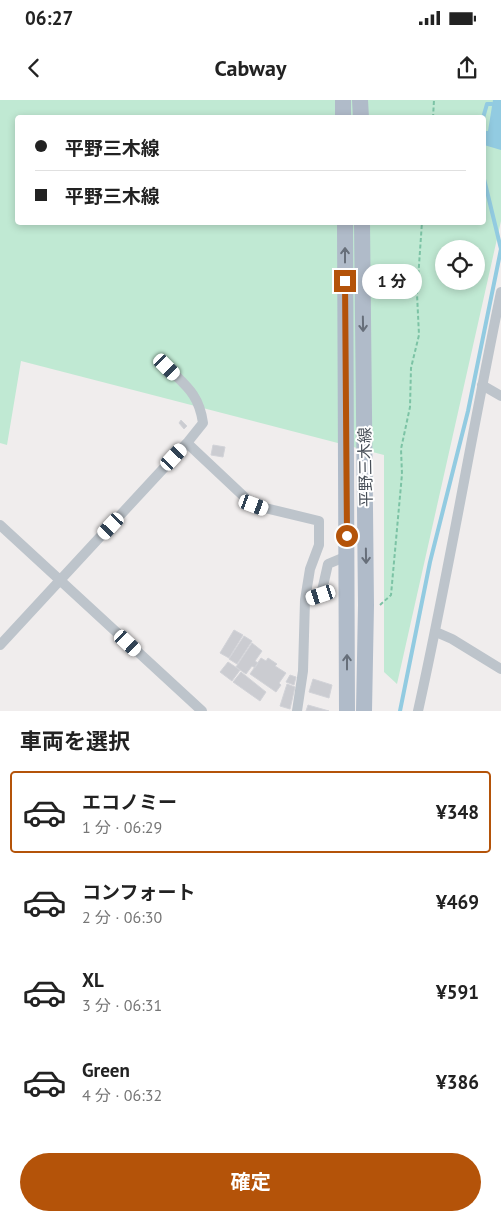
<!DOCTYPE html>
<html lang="ja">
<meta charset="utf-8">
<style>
:root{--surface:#fff;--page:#f6f6f6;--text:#222;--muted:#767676;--line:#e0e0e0;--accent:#b45309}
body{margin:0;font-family:"PT Sans","Noto Sans JP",sans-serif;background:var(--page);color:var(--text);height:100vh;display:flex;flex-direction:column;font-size:19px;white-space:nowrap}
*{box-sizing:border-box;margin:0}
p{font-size:16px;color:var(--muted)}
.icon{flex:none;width:28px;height:28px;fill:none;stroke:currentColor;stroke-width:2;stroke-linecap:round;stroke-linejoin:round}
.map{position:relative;height:611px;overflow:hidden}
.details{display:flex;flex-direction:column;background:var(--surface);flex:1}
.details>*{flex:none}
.banner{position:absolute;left:15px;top:15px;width:471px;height:110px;border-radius:5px;box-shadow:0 2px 8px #0003;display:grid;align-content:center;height:110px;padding:0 20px;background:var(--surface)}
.controls{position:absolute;left:435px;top:140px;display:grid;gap:10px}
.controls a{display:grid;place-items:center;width:50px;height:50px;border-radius:50%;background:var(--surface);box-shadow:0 2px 8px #0003;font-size:25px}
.end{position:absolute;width:22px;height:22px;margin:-11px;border:6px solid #b45309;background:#fff;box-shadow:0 0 0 2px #fff}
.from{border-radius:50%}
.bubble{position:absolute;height:35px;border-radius:18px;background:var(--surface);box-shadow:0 2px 8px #0003;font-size:16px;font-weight:700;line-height:35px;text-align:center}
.car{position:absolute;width:15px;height:30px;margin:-15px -8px;border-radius:6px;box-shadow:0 0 4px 1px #0007;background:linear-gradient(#fff 24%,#345 0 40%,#fff 0 76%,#345 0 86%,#fff 0)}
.banner b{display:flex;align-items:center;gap:18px;height:48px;font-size:19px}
.banner b+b{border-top:1px solid var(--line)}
.banner i{width:12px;height:12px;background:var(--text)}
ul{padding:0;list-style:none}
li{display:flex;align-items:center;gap:15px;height:82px;margin:0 10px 8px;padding:0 10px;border:2px solid transparent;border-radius:5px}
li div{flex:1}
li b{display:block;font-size:19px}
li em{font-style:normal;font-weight:700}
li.selected{border-color:var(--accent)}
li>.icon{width:45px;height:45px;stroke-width:1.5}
h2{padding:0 20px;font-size:22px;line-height:60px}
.primary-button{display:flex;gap:10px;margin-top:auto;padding:10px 20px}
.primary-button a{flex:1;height:58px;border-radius:30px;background:var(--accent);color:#fff;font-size:20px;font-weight:700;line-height:58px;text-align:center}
.status{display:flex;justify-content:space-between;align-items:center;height:35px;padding:0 25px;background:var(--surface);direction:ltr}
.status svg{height:14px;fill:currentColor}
header{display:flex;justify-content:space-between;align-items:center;height:65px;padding:0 20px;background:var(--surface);font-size:22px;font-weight:700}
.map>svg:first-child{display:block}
.green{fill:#c0e9d3;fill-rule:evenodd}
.water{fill:#92cbe1}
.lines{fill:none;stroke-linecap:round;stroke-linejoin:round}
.stream{stroke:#92cbe1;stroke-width:4}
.building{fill:#cbccd1;stroke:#d2d3d8}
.path{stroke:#7cc3a5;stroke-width:2;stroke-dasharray:4 2.5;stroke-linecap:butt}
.minor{stroke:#bdc4cb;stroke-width:10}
.primary{stroke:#b0bbc9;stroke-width:16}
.oneway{stroke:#676f7a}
.route{stroke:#b45309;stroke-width:6}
.labels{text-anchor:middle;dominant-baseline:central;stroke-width:4;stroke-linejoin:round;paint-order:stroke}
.street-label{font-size:16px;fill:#484f58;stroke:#fff}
</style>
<div class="status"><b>06:27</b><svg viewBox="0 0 49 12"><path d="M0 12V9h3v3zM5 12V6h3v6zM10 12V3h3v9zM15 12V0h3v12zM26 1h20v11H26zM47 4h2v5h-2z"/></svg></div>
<header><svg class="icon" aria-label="back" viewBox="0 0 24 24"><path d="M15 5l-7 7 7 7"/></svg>Cabway<svg class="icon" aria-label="share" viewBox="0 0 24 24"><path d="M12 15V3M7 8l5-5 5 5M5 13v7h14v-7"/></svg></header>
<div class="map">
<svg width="501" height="611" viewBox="0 0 501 611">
<rect width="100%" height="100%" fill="#f0eded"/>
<path class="green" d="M 0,0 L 501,0 L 501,121 L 397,584 L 384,572 L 384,355 L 21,261 L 7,345 L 0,343 ZM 18,18 L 484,18 L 484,122 L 18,122 ZM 444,149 L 476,149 L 476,181 L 444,181 Z"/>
<path class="water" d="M 493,0 L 501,0 L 501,50 L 484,45 L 484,31 L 488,31 Z"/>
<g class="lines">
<path class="stream" d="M 483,18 L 487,4 L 492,4
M 400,611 L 430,462 L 468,311 L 501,149 L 484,79"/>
</g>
<path class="building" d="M 181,320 L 187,326 L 184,329 L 179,323 Z
M 213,345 L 225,347 L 223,357 L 211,355 Z
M 234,530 L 243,535 L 229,558 L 220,553 Z
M 244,536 L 252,541 L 237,564 L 229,559 Z
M 252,543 L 262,551 L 255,561 L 258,563 L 255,568 L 252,566 L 246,574 L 236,567 Z
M 261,558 L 266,561 L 268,558 L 277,564 L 275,566 L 286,573 L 279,583 L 281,585 L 276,592 L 250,574 Z
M 228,562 L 240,570 L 232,581 L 220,572 Z
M 241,572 L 266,592 L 260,601 L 233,582 Z
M 290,575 L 296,577 L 294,585 L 286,582 Z
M 313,579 L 332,585 L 329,598 L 309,592 Z
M 287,584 L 295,587 L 290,609 L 280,606 Z
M 308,605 L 329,611 L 306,611 Z"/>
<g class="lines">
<path class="path" d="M 433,18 L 434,0
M 380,505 L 391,495 L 402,374 L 401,349 L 410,307 L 411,268 L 419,235 L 417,194 L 422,122"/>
<path class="minor" d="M 482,285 L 501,296
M 187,343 L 253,405 L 319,421 L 319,445 L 310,469 L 305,500 L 303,571 L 297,611
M 0,425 L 202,611
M 305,500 L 321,495 L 328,464 L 347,456
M 436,532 L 452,539 L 501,569
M 0,545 L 187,343 L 203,323 C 199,294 186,286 167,267
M 418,611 C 449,472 472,331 501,192"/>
<path class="primary" d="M 343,0 L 343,18
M 360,0 L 361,18
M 345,122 L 347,611
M 362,122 L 366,505 L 364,611"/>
</g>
<defs><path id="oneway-shaft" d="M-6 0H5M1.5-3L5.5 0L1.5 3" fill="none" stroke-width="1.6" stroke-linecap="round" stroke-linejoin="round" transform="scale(1.25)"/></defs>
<g class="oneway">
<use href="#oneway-shaft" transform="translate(345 155) rotate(-90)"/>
<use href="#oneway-shaft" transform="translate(363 224) rotate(89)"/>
<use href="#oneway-shaft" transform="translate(366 456) rotate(89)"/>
<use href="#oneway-shaft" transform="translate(347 562) rotate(-90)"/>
</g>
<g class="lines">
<path class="route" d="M 345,181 L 347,436"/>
</g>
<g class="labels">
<g class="street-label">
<text transform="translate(365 367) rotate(-91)">平野三木線</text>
</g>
</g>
</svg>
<div class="controls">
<a><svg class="icon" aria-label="locate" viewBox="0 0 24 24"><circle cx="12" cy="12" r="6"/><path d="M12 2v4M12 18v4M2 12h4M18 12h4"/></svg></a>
</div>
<i class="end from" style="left:347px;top:436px"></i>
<i class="end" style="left:345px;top:181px"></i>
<div class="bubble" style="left:362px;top:164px;width:60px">1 分</div>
<i class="car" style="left:167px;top:267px;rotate:135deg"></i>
<i class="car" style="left:174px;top:357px;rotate:43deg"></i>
<i class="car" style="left:254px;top:405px;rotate:110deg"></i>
<i class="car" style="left:111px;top:426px;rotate:223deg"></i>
<i class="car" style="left:321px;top:495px;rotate:252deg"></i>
<i class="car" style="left:128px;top:543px;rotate:133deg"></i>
<div class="banner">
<b><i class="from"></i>平野三木線</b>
<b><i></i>平野三木線</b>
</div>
</div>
<section class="details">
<h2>車両を選択</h2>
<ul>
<li class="selected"><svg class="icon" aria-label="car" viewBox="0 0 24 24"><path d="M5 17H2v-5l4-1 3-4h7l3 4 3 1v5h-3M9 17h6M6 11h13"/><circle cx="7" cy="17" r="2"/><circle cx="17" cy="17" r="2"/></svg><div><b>エコノミー</b><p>1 分 · 06:29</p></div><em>¥348</em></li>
<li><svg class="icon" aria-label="car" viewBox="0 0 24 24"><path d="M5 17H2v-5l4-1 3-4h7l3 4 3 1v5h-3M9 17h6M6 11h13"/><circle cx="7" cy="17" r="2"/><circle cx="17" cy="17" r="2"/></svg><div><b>コンフォート</b><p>2 分 · 06:30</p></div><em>¥469</em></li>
<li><svg class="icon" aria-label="car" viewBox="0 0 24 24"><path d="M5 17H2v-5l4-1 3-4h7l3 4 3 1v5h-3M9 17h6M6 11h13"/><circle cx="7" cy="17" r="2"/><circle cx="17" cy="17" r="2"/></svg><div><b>XL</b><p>3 分 · 06:31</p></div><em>¥591</em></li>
<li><svg class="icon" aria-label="car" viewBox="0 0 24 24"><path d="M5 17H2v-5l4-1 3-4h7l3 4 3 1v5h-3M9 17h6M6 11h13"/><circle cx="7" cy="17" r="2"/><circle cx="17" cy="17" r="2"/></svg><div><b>Green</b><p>4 分 · 06:32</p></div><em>¥386</em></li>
</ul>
<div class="primary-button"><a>確定</a></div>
</section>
